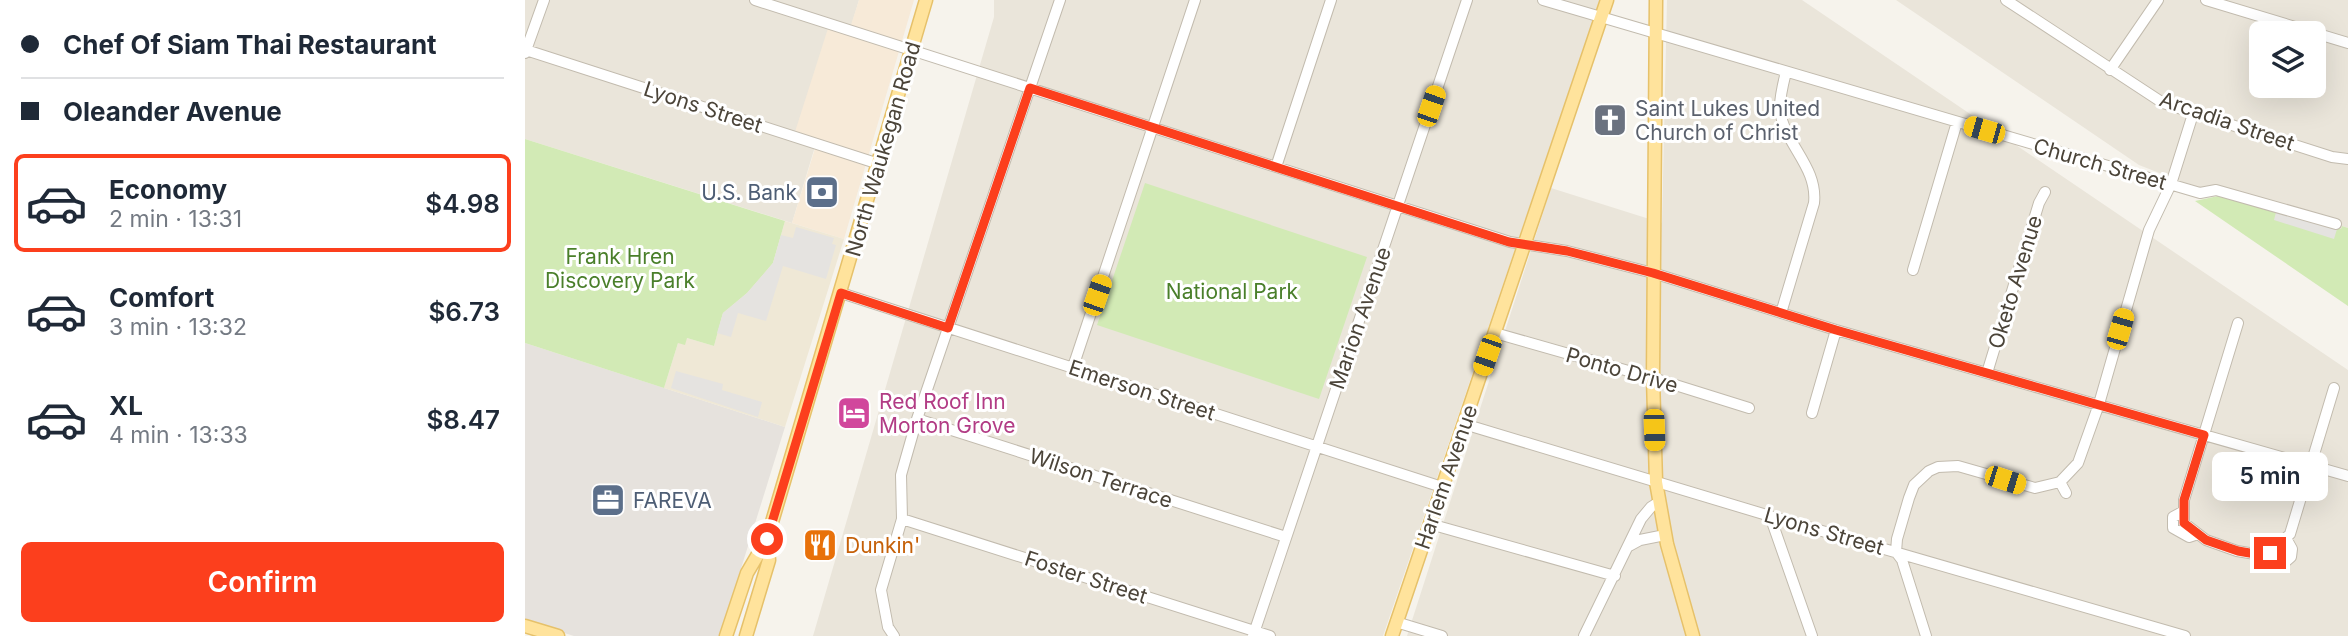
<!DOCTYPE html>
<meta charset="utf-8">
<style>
:root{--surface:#fff;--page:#f6f6f7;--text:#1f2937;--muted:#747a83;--line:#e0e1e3;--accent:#fc3f1d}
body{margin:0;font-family:Inter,sans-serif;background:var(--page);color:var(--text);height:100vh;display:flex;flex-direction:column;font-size:26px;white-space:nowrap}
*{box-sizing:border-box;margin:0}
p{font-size:23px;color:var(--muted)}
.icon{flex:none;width:38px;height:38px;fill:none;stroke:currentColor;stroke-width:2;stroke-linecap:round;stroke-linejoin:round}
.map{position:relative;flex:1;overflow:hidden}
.drawer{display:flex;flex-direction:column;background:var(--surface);width:525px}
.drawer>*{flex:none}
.guide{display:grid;align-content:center;height:154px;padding:0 21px;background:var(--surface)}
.fabs{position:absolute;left:1724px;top:21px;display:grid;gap:14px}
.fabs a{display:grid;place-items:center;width:77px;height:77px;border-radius:10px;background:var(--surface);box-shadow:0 7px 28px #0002;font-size:35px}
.end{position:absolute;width:32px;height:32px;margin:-16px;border:9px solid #fc3f1d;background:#fff;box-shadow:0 0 0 4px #fff}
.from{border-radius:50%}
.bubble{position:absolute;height:49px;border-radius:10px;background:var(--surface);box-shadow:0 7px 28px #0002;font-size:23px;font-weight:600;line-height:49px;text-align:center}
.car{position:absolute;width:21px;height:42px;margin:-21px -10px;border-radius:9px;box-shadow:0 0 5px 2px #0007;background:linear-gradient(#f5c518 24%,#345 0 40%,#f5c518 0 76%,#345 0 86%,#f5c518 0)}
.guide b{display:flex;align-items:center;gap:24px;height:66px;font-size:26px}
.guide b+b{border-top:2px solid var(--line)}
.guide i{width:18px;height:18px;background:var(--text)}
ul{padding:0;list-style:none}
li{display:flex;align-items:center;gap:21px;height:98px;margin:0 14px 10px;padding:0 7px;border:4px solid transparent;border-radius:10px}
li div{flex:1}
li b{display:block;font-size:26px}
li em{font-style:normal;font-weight:600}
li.on{border-color:var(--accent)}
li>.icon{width:63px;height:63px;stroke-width:1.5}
.primary-button{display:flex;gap:14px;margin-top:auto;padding:14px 21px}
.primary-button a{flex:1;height:80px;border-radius:10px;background:var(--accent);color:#fff;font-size:28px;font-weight:600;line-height:80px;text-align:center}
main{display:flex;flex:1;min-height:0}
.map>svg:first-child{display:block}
.residential{fill:#eae5da;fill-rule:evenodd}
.commercial{fill:#f7ead8}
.industrial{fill:#e6e2dd}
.education{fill:#efe8d6}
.green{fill:#d2eab5}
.parking{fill:#e5e3e0}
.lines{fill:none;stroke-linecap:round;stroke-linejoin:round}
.minor-casing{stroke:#c2bbae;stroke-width:12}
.major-casing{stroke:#e6c16a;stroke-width:15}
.minor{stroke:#fff;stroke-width:10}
.major{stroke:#ffe39c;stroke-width:12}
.route{stroke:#fc3f1d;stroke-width:9}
.labels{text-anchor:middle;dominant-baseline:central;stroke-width:6;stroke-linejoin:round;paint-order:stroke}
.street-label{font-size:21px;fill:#4b4439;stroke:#fff}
.worship-label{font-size:21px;fill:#5b616d;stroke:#fff;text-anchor:start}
.service-label{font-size:21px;fill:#4e5e75;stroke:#fff;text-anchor:end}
.park-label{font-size:21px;fill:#4a7f2a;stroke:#fff}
.hotel-label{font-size:21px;fill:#b23c85;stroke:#fff;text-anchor:start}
.food-label{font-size:21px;fill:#c56008;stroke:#fff;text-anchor:start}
</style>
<main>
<section class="drawer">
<div class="guide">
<b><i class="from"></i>Chef Of Siam Thai Restaurant</b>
<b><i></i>Oleander Avenue</b>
</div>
<ul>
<li class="on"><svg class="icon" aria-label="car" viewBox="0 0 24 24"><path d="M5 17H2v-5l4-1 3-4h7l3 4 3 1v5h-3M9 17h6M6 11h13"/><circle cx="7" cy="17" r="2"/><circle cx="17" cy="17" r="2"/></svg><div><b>Economy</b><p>2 min · 13:31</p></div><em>$4.98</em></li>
<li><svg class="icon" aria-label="car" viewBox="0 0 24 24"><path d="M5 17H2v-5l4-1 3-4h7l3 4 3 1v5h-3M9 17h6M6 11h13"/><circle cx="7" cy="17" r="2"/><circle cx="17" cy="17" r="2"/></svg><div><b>Comfort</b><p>3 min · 13:32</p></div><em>$6.73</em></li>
<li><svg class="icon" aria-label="car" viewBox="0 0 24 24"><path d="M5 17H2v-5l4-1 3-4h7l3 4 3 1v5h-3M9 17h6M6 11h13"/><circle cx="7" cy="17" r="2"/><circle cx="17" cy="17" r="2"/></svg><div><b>XL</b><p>4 min · 13:33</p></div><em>$8.47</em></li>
</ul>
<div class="primary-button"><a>Confirm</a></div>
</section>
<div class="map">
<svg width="1823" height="636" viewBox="0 0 1823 636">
<rect width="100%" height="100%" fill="#f6f3ec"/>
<path class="residential" d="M 0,0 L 334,0 L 267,223 L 0,139 Z
M 469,0 L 1075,0 L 858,636 L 288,636 L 469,17 Z
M 1142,0 L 1277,0 L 1823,370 L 1823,636 L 882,636 L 1026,188 L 1137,223 Z
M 1371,0 L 1823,0 L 1823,228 L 1817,226 L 1816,229 L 1693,196 L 1614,165 ZM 1736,33 L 1788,33 L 1788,86 L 1736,86 Z"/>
<path class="commercial" d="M 334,0 L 389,0 L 319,239 L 267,223 L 292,142 L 269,135 L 305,22 L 325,28 Z"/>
<path class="industrial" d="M 0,343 L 260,427 L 195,636 L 49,636 L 0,621 Z"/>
<path class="education" d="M 260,221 L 319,239 L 260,427 L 139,388 L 153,343 L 162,338 L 189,346 L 198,313 L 248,263 Z"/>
<path class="green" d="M 0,139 L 260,221 L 248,263 L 222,293 L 198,313 L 189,346 L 162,338 L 160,345 L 153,343 L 139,388 L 0,343 Z
M 620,183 L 842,257 L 794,399 L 572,325 Z
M 1693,196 L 1816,229 L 1817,226 L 1823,228 L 1823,306 L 1670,201 Z"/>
<path class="parking" d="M 1751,212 L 1812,229 L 1809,239 L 1749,220 Z
M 271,227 L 309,238 L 307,244 L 311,245 L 301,279 L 258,266 L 241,321 L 213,313 L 206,337 L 192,333 L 198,313 L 222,293 L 248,263 L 256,235 L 268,238 Z
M 151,371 L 198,384 L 197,390 L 237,402 L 233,417 L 146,388 Z"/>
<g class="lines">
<g class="minor-casing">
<path id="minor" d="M 230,0 L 985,242 L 1042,251 L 1128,273 L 1311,330 L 1823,476
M 1018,0 L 1675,193 L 1691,190 L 1811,224
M 1481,0 L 1638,103 L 1807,157 L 1823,159
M 1681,0 L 1823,43
M 1,50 L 354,164
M 0,53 L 19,0
M 1585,70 L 1633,0
M 751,167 L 806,0
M 1388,270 L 1432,122
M 316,293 L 917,487
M 1256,313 L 1289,203 C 1293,167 1260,145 1255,111 C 1254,99 1258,84 1261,72
M 1713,323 L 1659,500 L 1659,523 L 1681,540 L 1712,551 L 1742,556 L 1765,534 L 1809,388
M 970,333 L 1128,378 L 1224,408
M 548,367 L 670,0
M 1462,373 L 1514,203 L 1520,192
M 1287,413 L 1311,330
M 392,419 L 761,537
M 939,424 L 1245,516 L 1660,636
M 1535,482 L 1541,493
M 1659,511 L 1648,517 L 1648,528 L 1664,537 L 1673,534
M 1245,516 L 1287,636
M 377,519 L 745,636
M 905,524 L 1090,576
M 1104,546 L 1115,540 L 1140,535
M 1745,553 L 1759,563 L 1766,557 L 1767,549 L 1761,538
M 871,622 L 917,636
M 369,636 L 363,627 L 356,590 L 377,519 L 376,475 L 392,419 L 535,0
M 728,636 L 942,0
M 1059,636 L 1116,519 L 1126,507 L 1134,502
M 1401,636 L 1377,560 L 1371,552 L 1372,539 L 1384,498 L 1389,485 L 1404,471 L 1413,467 L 1433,466 L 1510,488 L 1535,482 L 1553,463 L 1574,404 L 1624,230 L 1646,184 L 1668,114"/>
</g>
<g class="major-casing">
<path id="major" d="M 1131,0 L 1128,378 L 1131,482 L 1142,544 L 1168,636
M 0,626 L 33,636
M 201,636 L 222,573 L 242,539 L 401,0
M 221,636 L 244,560 L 242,539
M 867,636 L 1082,0"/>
</g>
<use href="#minor" class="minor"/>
<use href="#major" class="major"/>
</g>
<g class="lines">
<path class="route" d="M 242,539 L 316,293 L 423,328 L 505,88 L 984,242 L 1042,251 L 1128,273 L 1311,330 L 1679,435 L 1659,500 L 1659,523 L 1681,540 L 1713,551 L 1742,556 L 1745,553"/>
</g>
<defs>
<g id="church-square" transform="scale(1.75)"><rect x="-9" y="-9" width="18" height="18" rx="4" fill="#6b7280" stroke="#fff"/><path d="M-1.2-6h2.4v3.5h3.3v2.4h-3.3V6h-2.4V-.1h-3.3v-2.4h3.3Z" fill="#fff"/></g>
<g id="bank-square" transform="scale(1.75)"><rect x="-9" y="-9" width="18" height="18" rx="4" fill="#5c6f8a" stroke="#fff"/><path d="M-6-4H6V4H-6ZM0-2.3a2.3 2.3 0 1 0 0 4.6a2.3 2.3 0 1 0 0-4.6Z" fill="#fff"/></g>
<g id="hotel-square" transform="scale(1.75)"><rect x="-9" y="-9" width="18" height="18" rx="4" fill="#d1479c" stroke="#fff"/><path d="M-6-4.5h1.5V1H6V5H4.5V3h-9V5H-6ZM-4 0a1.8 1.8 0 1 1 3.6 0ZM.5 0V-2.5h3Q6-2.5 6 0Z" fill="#fff"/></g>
<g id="office-square" transform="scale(1.75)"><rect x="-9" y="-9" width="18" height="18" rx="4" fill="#5c6f8a" stroke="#fff"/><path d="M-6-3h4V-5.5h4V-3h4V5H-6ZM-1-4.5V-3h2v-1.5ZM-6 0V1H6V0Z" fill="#fff"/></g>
<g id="restaurant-square" transform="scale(1.75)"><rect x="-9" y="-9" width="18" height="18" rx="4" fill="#e8710a" stroke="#fff"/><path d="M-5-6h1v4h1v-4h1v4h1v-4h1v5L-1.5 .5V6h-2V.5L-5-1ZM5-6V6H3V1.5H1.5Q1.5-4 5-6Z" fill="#fff"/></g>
</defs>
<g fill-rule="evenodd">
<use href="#church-square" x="1085" y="120"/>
<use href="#bank-square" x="297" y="192"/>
<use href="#hotel-square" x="329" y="413"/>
<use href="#office-square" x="83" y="500"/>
<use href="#restaurant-square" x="295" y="545"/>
</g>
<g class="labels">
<g class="street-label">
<text transform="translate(178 107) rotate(18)">Lyons Street</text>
<text transform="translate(1702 121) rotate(19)">Arcadia Street</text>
<text transform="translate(358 149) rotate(-74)">North Waukegan Road</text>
<text transform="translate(1575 164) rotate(16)">Church Street</text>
<text transform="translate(1490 282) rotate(-73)">Oketo Avenue</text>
<text transform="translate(835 318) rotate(-71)">Marion Avenue</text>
<text transform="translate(1097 370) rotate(16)">Ponto Drive</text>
<text transform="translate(617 390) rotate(18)">Emerson Street</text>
<text transform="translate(921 477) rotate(-71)">Harlem Avenue</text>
<text transform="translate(576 478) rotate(18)">Wilson Terrace</text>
<text transform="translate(1299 531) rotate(16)">Lyons Street</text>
<text transform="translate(561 577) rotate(18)">Foster Street</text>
</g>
<g class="worship-label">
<text x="1110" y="108">Saint Lukes United<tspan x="1110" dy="24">Church of Christ</tspan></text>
</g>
<g class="service-label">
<text x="272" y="192">U.S. Bank</text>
<text x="108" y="500" text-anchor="start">FAREVA</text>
</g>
<g class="park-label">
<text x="95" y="256">Frank Hren<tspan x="95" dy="24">Discovery Park</tspan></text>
<text x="707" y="291">National Park</text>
</g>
<g class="hotel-label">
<text x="354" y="401">Red Roof Inn<tspan x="354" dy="24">Morton Grove</tspan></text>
</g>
<g class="food-label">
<text x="320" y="545">Dunkin'</text>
</g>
</g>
</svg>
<div class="fabs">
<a><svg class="icon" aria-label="layers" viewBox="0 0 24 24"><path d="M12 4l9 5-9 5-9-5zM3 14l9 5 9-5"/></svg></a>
</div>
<i class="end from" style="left:242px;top:539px"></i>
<i class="end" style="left:1745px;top:553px"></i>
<div class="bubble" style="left:1687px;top:452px;width:116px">5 min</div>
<i class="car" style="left:906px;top:106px;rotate:19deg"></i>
<i class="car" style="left:1459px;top:130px;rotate:286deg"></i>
<i class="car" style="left:572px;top:295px;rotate:19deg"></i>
<i class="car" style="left:1595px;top:329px;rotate:16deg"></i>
<i class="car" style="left:962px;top:355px;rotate:199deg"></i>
<i class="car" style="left:1129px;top:430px;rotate:178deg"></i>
<i class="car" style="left:1480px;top:480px;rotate:108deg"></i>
</div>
</main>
